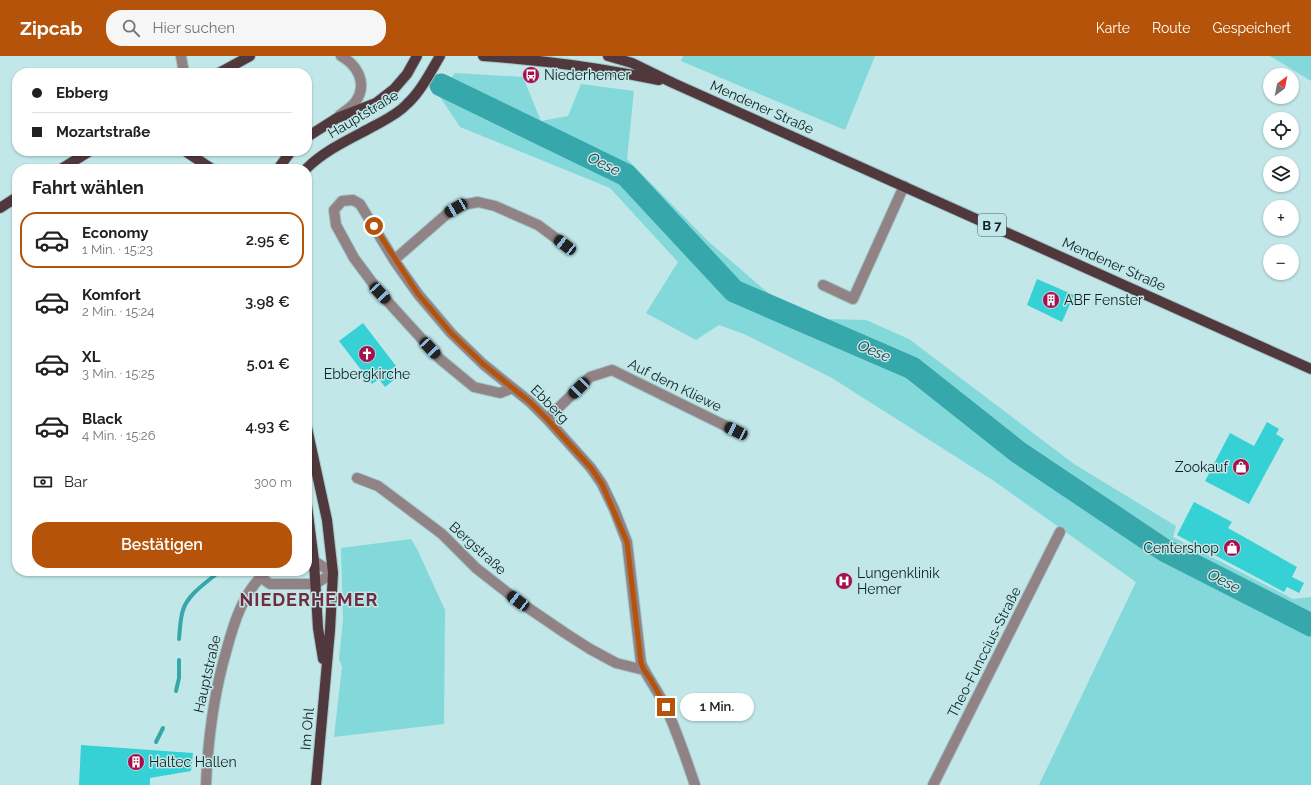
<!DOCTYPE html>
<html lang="de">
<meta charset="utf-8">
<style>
:root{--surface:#fff;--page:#f6f6f6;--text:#202124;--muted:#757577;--line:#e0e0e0;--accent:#b45309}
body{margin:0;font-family:Raleway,sans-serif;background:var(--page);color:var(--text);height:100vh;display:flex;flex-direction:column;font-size:15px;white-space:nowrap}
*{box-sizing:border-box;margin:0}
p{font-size:13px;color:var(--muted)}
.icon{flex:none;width:22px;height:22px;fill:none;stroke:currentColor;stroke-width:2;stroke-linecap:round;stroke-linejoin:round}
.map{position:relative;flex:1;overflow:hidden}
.side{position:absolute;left:12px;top:108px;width:300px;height:412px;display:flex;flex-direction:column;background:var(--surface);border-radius:16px;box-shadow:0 1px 3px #0004}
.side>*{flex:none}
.banner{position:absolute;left:12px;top:12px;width:300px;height:88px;border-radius:16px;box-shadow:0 1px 3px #0004;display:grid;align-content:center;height:88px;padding:0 20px;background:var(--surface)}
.needle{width:26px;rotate:32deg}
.buttons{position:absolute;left:1263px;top:12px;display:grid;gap:8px}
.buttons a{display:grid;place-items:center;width:36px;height:36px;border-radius:50%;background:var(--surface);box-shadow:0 1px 3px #0004;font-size:20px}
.end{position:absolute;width:18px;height:18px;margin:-9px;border:5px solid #b45309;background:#fff;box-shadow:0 0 0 2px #fff}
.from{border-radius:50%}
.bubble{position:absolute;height:28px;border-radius:14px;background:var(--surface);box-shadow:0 1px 3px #0004;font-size:13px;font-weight:600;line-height:28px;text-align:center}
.car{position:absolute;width:12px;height:24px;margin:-12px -6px;border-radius:5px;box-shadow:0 0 3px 1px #0007;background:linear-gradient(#222 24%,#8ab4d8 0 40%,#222 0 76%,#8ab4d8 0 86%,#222 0)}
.banner b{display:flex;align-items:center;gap:14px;height:38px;font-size:15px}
.banner b+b{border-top:1px solid var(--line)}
.banner i{width:10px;height:10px;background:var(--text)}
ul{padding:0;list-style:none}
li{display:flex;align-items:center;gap:12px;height:56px;margin:0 8px 6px;padding:0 12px;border:2px solid transparent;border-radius:16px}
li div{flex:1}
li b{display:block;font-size:15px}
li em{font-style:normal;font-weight:600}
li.on{border-color:var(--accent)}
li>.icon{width:36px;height:36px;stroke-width:1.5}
h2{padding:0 20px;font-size:18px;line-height:48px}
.pay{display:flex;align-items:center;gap:10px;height:44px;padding:0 20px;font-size:15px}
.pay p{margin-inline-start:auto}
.action{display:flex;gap:8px;margin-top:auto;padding:8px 20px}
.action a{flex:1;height:46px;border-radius:16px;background:var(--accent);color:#fff;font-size:16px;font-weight:600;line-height:46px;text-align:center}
header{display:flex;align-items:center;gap:24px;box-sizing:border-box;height:56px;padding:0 20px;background:var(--accent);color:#fff}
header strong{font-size:19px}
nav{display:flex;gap:22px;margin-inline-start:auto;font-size:14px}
.search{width:280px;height:36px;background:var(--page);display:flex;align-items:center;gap:10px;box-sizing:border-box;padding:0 14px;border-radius:16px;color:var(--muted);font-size:15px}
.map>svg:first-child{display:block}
.green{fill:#83d8da}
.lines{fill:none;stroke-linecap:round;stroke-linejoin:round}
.stream{stroke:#36a7aa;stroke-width:4}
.river{stroke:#36a7aa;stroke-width:23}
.building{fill:#36d1d5}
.minor-casing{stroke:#a1c3c4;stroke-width:12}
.major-casing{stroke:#a1c3c4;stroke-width:12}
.minor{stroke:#908285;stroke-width:10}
.major{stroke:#50383d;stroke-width:10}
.route{stroke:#b45309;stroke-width:5}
.labels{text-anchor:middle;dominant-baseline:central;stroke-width:3;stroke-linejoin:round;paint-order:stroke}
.shield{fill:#c1e7e8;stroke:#465c5c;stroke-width:1}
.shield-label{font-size:13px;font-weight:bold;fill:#112020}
.poi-label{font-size:14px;fill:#112020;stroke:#c1e7e8;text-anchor:start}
.street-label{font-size:14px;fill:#112020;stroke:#c1e7e8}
.water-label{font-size:15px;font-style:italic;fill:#1e3637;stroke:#c1e7e8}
.district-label{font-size:18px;font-weight:bold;letter-spacing:1px;fill:#712c40;stroke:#c1e7e8}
</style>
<header>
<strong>Zipcab</strong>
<div class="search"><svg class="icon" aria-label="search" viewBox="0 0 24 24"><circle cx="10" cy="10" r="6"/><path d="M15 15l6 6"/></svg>Hier suchen</div>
<nav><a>Karte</a><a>Route</a><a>Gespeichert</a></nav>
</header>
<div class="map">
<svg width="1311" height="729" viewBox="0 0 1311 729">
<rect width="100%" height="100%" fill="#c1e7e8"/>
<path class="green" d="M 683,0 L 875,0 L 845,74 L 681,5 Z
M 1270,0 L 1311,0 L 1311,25 Z
M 455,17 L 523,21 L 541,65 L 568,60 L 581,28 L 634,35 L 627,103 L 709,186 L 774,242 L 825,263 L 866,264 L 909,283 L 1074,408 L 1176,470 L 1173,481 L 1293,543 L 1311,541 L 1311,729 L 1039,729 L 1136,526 L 994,425 L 832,322 L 744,278 L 719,269 L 696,284 L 646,257 L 678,206 L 610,132 L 460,71 L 438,38 Z
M 411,483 L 417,493 L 445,554 L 444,668 L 334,681 L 342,611 L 339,603 L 343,564 L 341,492 Z"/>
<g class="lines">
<path class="stream" d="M 179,583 C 180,574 180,563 183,554 C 188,538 207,526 220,515
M 176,635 L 179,622 L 179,604
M 156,686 L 163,672"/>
<path class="river" d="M 441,29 L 626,119 L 734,235 L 912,312 L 1018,396 L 1164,494 L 1311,569"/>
</g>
<path class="building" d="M 1037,223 L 1074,239 L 1062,266 L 1027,249 Z
M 363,267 L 396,310 L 389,315 L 395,323 L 385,331 L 379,323 L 372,328 L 339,285 Z
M 1267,366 L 1279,373 L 1276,378 L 1284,383 L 1249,448 L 1205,425 L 1230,377 L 1254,390 Z
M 1194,446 L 1232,466 L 1228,472 L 1297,511 L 1292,521 L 1304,527 L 1299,537 L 1287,531 L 1284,536 L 1177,479 Z
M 81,689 L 193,697 L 191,715 L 150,722 L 150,729 L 79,729 Z"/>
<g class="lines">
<g class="minor-casing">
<path id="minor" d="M 181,0 L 184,17
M 340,59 C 345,55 352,51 356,45 C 368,27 357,9 341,0
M 394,204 L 448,157 L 462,149 L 478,146 L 495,150 L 538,169 L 565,189
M 823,229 L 853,243 L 904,130
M 513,332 L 500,337 L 474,331 L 440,303 L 380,237 L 354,202 L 336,169 L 334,154 L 342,145 L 353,144 L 360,148 L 394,204 L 418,238 L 451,277 L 483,308 L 530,346 L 547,363 L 591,412 L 602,428 L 614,453 L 627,486 L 641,607 C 646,620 659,636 665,650 C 677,675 686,703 695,729
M 547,363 L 590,321 L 612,314 L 736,375
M 357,422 L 378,430 L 442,478 L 476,512 L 518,545 L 565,577 L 590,593 L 616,607 L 644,614
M 260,521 L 270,528 L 315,528 L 333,517 L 314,505 L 307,505
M 206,729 C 208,682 213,641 226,596 C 234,566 243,536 267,515
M 933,729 L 1060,476"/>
</g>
<g class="major-casing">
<path id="major" d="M 483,0 C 542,4 601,12 659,24
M 608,0 L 632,7 L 673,27 L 1311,313
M 219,17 L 250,0
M 307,81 L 337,62 L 376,47 L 394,33 L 407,18 L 417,0
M 185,95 L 212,113
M 61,113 L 90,95
M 278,113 L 291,95
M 306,113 C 325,94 350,83 374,70 C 385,64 398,58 407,48 C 421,35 430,17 440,0
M 0,152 L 17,141
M 307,372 L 327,464 L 333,517 L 330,574 L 316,729
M 307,450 L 314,505 L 318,572 L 323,603"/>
</g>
<use href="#minor" class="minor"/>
<use href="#major" class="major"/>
</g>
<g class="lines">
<path class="route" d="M 374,170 L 418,238 L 451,277 L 483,308 L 530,346 L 547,363 L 591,412 L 602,428 L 627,486 L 641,607 L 644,614 L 651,624 L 666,651"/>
</g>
<defs>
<g id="bus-disc" transform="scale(0.9)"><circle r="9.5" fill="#a5114d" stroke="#c1e7e8"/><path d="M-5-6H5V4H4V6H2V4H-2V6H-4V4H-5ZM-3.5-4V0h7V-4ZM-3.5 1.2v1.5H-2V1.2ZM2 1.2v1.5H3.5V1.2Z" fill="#fff"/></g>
<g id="building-disc" transform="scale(0.9)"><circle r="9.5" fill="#a5114d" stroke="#c1e7e8"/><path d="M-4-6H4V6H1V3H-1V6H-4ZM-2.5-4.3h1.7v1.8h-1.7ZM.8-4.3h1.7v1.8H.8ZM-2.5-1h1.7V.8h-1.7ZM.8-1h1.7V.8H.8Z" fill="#fff"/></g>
<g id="church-disc" transform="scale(0.9)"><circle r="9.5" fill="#a5114d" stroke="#c1e7e8"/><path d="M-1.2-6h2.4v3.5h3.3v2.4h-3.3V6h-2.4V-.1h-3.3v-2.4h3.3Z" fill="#fff"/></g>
<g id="shop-disc" transform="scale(0.9)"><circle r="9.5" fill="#a5114d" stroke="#c1e7e8"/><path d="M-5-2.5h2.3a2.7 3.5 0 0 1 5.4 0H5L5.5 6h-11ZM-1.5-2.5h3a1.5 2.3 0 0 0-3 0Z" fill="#fff"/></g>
<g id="hospital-disc" transform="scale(0.9)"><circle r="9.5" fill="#a5114d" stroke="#c1e7e8"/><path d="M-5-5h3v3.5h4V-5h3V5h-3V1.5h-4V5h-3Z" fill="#fff"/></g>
</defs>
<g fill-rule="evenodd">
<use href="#bus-disc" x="531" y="19"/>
<use href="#building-disc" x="1051" y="244"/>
<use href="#church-disc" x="367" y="298"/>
<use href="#shop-disc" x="1241" y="411"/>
<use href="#shop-disc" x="1232" y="492"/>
<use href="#hospital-disc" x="844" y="525"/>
<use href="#building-disc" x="136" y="706"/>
</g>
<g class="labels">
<rect class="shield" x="978" y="158" width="28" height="22" rx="3"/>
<g class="shield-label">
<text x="992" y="169">B 7</text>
</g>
<g class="poi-label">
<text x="544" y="19">Niederhemer</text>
<text x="1064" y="244">ABF Fenster</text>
<text x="367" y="318" text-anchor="middle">Ebbergkirche</text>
<text x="1228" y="411" text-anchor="end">Zookauf</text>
<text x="1219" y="492" text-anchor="end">Centershop</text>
<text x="857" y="517">Lungenklinik<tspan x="857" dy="16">Hemer</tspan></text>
<text x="149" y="706">Haltec Hallen</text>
</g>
<g class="street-label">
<text transform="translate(762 51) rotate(24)">Mendener Straße</text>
<text transform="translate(363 58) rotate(-31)">Hauptstraße</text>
<text transform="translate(1114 208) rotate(24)">Mendener Straße</text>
<text transform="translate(675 329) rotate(26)">Auf dem Kliewe</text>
<text transform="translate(550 348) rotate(45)">Ebberg</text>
<text transform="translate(478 492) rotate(42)">Bergstraße</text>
<text transform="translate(984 596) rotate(-63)">Theo-Funccius-Straße</text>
<text transform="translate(207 618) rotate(-77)">Hauptstraße</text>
<text transform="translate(307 673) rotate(-85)">Im Ohl</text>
</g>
<g class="water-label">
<text transform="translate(604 108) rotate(26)">Oese</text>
<text transform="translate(874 295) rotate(23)">Oese</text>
<text transform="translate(1224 525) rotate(27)">Oese</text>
</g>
<g class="district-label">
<text x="309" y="543">NIEDERHEMER</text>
</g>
</g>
</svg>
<div class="buttons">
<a><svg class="needle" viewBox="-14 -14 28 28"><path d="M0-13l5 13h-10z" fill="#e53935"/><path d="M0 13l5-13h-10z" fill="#757577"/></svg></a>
<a><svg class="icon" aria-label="locate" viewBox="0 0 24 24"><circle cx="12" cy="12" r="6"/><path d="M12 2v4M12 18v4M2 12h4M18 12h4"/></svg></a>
<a><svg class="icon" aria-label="layers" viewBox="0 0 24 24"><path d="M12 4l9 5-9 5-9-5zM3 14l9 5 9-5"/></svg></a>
<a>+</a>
<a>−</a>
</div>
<i class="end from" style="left:374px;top:170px"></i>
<i class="end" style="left:666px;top:651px"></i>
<div class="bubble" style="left:680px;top:637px;width:74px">1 Min.</div>
<i class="car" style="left:456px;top:152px;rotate:240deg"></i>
<i class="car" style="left:565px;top:189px;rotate:308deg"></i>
<i class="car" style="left:380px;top:237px;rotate:137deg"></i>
<i class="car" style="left:430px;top:292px;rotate:137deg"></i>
<i class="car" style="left:579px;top:332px;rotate:225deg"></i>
<i class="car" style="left:736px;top:375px;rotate:296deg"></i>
<i class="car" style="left:518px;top:545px;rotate:308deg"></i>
<div class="banner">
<b><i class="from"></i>Ebberg</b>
<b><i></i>Mozartstraße</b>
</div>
<section class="side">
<h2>Fahrt wählen</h2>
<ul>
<li class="on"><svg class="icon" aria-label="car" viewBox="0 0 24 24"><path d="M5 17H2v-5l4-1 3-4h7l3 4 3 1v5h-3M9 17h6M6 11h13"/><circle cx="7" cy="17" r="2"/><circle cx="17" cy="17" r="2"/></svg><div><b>Economy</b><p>1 Min. · 15:23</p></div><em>2.95 €</em></li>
<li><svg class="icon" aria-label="car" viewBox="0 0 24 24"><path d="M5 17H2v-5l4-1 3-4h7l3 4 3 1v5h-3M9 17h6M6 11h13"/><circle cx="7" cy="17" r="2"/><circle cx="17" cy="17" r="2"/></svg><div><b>Komfort</b><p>2 Min. · 15:24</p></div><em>3.98 €</em></li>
<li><svg class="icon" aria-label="car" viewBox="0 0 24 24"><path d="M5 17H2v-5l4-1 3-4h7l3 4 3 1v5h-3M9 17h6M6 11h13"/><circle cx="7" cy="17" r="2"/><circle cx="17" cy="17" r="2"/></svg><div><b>XL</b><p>3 Min. · 15:25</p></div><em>5.01 €</em></li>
<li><svg class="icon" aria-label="car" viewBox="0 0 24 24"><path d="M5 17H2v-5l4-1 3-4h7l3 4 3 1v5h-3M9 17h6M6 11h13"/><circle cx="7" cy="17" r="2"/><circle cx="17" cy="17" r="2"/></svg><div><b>Black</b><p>4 Min. · 15:26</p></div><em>4.93 €</em></li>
</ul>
<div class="pay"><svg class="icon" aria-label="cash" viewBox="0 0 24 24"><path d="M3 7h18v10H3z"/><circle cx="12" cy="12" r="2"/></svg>Bar<p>300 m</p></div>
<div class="action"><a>Bestätigen</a></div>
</section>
</div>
